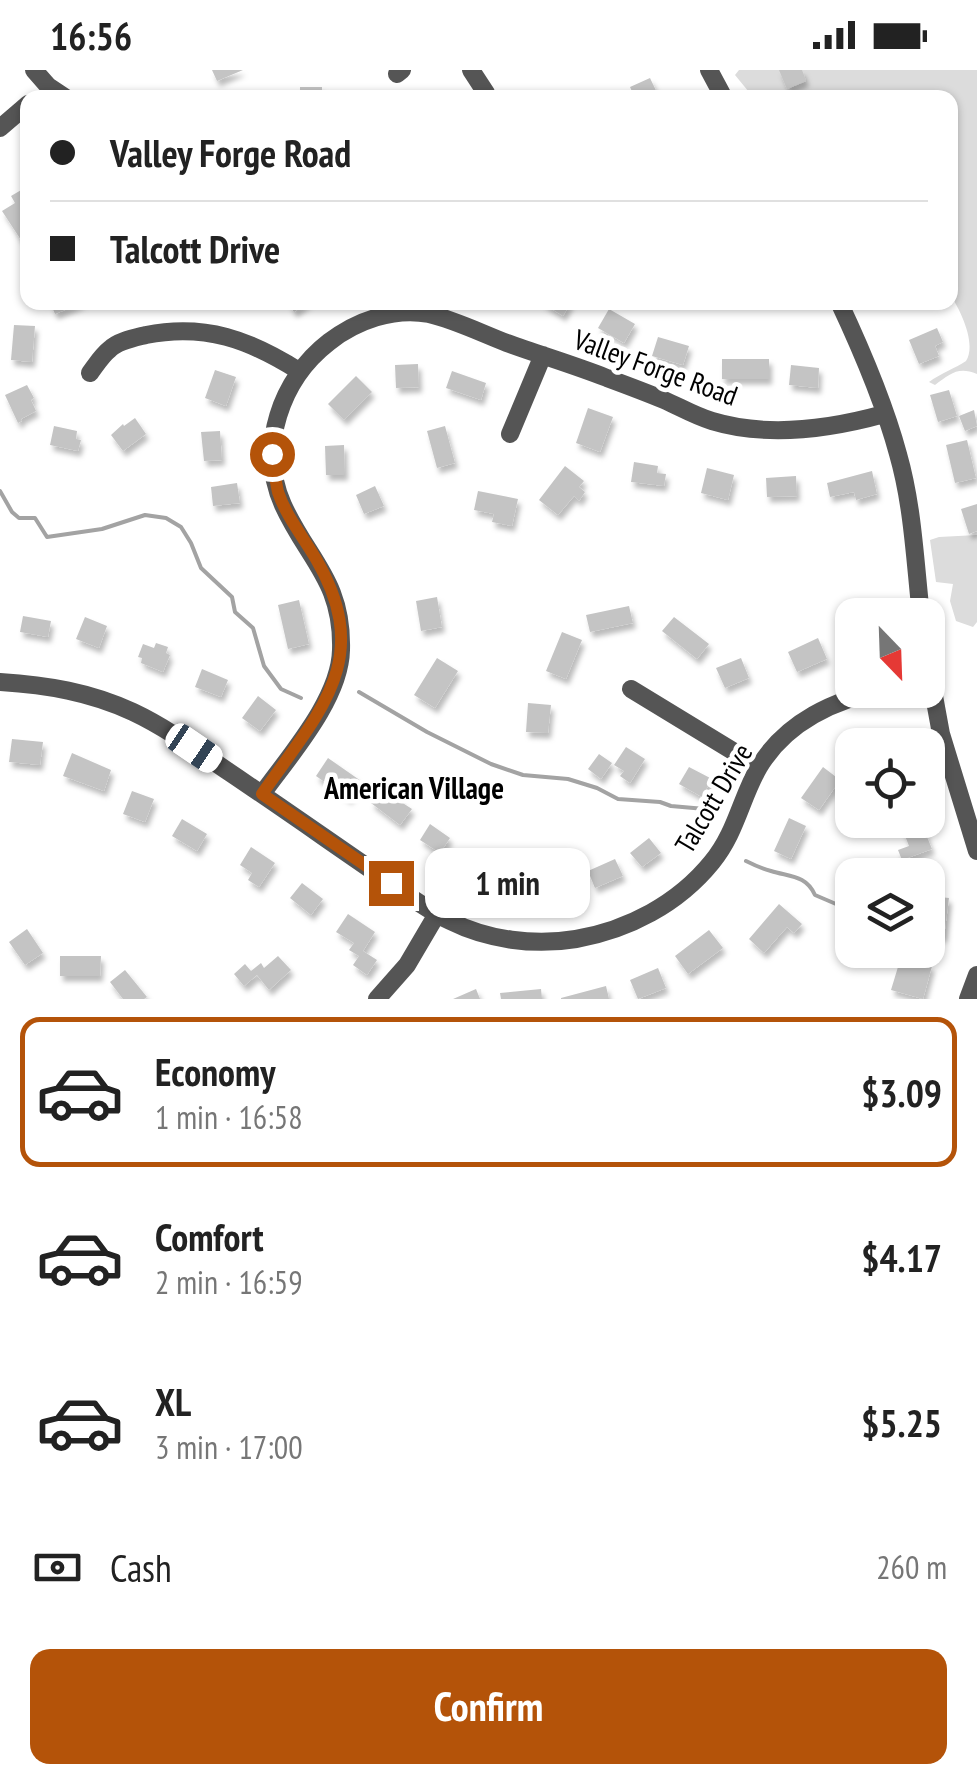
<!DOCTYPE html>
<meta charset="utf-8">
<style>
:root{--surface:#fff;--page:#f2f2f2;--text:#222;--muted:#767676;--line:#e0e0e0;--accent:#b45309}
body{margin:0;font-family:"PT Sans Narrow",sans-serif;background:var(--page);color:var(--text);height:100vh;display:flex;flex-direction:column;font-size:38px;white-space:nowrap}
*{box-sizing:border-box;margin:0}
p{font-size:32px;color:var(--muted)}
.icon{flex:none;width:55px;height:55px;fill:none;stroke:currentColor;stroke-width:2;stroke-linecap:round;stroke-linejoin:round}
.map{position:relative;height:929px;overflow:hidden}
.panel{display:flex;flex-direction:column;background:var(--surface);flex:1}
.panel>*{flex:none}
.banner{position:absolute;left:20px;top:20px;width:938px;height:220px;border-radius:20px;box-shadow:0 2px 8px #0004;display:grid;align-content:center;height:220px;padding:0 30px;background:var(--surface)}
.needle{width:65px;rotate:157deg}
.fabs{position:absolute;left:835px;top:528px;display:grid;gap:20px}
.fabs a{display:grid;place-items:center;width:110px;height:110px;border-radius:20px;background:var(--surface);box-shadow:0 2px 8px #0004;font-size:50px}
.end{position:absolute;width:45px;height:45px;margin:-22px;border:12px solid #b45309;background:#fff;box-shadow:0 0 0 5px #fff}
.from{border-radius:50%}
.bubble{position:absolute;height:70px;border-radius:20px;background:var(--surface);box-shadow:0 2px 8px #0004;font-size:32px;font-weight:700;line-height:70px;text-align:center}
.car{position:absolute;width:30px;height:60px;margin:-30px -15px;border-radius:12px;box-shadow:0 0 8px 2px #0007;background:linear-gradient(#fff 24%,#345 0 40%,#fff 0 76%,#345 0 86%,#fff 0)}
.banner b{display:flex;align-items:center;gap:35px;height:95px;font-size:38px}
.banner b+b{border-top:2px solid var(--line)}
.banner i{width:25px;height:25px;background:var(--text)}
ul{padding:18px 0 0;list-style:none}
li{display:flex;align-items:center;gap:30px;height:150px;margin:0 20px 15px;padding:0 10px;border:5px solid transparent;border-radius:20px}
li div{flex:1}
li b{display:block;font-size:38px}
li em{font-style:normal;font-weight:700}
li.active{border-color:var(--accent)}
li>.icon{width:90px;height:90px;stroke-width:1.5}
.pay{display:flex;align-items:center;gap:25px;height:110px;padding:0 30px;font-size:38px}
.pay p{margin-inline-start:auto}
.action{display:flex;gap:20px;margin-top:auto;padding:20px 30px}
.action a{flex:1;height:115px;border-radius:20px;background:var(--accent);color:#fff;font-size:40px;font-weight:700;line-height:115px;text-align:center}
.status{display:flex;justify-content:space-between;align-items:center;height:70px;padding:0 50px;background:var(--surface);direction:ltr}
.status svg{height:28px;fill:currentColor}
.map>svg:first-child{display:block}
.green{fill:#dcdcdc}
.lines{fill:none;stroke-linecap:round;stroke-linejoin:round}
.stream{stroke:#a3a3a3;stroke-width:4}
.building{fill:#c4c4c4;filter:url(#shadow)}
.minor{stroke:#555;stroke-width:18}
.route{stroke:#b45309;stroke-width:12}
.labels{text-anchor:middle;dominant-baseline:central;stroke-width:9;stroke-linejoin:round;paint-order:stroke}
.street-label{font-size:28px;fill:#000;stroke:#fff}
.neighbourhood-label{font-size:30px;font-weight:bold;fill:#000;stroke:#fff}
</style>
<div class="status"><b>16:56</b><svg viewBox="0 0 49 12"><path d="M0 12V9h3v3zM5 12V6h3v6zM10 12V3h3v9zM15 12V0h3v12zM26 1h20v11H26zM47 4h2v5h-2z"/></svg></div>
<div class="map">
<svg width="977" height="929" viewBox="0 0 977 929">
<defs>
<filter id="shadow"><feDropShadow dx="3" dy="5.5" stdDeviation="2.5" flood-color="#0004"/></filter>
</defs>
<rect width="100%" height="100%" fill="#fff"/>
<path class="green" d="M 739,0 L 977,0 L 977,304 C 958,296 950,304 935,315 L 929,312 C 941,303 956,298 966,291 C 977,273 960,240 950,224 L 950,28 L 753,27 L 735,5 Z
M 977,465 L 977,552 L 973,557 L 956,551 L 950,531 L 953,514 L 936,512 L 930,470 L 939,467 Z"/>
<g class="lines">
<path class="stream" d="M 0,421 L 12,442 L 19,448 L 35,448 L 47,467 L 102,459 L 145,445 L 166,448 L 181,457 L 191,473 L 201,498 L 232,527 L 235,542 L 253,558 L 264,596 L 281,619 L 301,628
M 359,622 L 427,662 L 491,694 L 523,705 L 568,709 L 597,718 L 618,729 L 660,732 L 671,736 L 705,739
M 746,791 C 754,795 763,799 771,801 C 790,807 806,805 815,825 L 836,834 L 852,827"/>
</g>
<path class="building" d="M 212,0 L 243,0 L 217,11 Z
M 779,0 L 802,0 L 806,11 L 787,19 Z
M 650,8 L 659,27 L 668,23 L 670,28 L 635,28 L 630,17 Z
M 300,17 L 322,17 L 322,26 L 300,28 Z
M 28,116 L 28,166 L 21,170 L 2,141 L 15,133 L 11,126 Z
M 50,232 L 82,232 L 82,233 L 55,244 Z
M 288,232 L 309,232 L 294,242 Z
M 541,232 L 571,232 L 563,246 Z
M 609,239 L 635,254 L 624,273 L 598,258 Z
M 14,255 L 35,256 L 32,292 L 11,290 Z
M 937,258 L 943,272 L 935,276 L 939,286 L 919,294 L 909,270 Z
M 658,267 L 689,276 L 683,295 L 652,286 Z
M 722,289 L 769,289 L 769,309 L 722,309 Z
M 418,294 L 419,317 L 396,318 L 395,295 Z
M 791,295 L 819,298 L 818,318 L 789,315 Z
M 215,300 L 236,307 L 226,336 L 205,328 Z
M 452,301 L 486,313 L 481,330 L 446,318 Z
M 356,306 L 372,322 L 344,350 L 328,334 Z
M 27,315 L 34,328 L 31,330 L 36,341 L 21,349 L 22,351 L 18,353 L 5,325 Z
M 949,320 L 957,346 L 938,352 L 930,325 Z
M 588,338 L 613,347 L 600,382 L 576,373 Z
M 974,340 L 977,356 L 965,361 L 959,346 Z
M 135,348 L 146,364 L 123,381 L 111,365 L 123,354 L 124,356 Z
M 54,356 L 77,361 L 76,369 L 81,370 L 78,381 L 50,375 Z
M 445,356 L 455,393 L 437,398 L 427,361 Z
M 220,361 L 222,390 L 204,391 L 201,362 Z
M 967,370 L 976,408 L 955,413 L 946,375 Z
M 344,375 L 345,405 L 326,405 L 325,376 Z
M 634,392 L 658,396 L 657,403 L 666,404 L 664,416 L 631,412 Z
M 565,396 L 584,411 L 579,417 L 585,422 L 579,431 L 574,426 L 558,445 L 539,430 Z
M 707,398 L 734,405 L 728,430 L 701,423 Z
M 872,401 L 877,424 L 856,430 L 854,422 L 830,427 L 827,413 Z
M 796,406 L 797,426 L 767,427 L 766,408 Z
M 237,413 L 240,433 L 213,436 L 211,417 Z
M 375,416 L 384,436 L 364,444 L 356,425 Z
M 478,421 L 518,429 L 512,456 L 492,452 L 494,444 L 474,440 Z
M 977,434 L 977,461 L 969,464 L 961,439 Z
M 437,527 L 442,557 L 421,561 L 416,531 Z
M 299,530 L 309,574 L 288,579 L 278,535 Z
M 629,536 L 633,553 L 590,562 L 586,545 Z
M 23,546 L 51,551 L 48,567 L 20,562 Z
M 85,547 L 107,556 L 99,578 L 76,569 Z
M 674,547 L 709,574 L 697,589 L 662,561 Z
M 562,562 L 582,570 L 566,609 L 546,601 Z
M 818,568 L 827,589 L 797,602 L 788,582 Z
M 156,573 L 168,577 L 166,583 L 170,585 L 163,602 L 141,593 L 142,588 L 138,587 L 143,574 L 154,578 Z
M 437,588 L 458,601 L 435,638 L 414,625 Z
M 741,588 L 749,608 L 725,618 L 716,598 Z
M 202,599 L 228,610 L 221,627 L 195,617 Z
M 258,626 L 276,640 L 260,661 L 242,648 Z
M 528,633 L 551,635 L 548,663 L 526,662 Z
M 872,659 L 876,675 L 859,675 L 856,664 Z
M 12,669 L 43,672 L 40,695 L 9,692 Z
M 626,677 L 645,689 L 630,713 L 620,706 L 624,701 L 614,695 Z
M 72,683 L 111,700 L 104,721 L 63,706 Z
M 599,684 L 612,693 L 601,709 L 588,699 Z
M 328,688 L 361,711 L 349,729 L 316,706 Z
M 689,697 L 712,709 L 702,727 L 679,714 Z
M 823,697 L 840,710 L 819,740 L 801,728 Z
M 386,712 L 403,724 L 398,730 L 412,739 L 400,755 L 371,733 Z
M 132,721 L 154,729 L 145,752 L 123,744 Z
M 789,748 L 806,756 L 791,789 L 774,781 Z
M 182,749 L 207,764 L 197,781 L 172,766 Z
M 899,750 L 920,750 L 932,779 L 902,790 L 898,780 L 909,776 Z
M 430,754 L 450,768 L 440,783 L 420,770 Z
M 649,768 L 661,783 L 642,797 L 630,783 Z
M 251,777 L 275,793 L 259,817 L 248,810 L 252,803 L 240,795 Z
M 481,787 L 502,795 L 494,815 L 473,806 Z
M 615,789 L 623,806 L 595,818 L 588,801 Z
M 529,806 L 559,806 L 559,826 L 529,827 Z
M 302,813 L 323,829 L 311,845 L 290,828 Z
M 928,826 L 949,828 L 944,867 L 928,865 Z
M 779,834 L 802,854 L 794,863 L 787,857 L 764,883 L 749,869 Z
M 348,844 L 375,862 L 363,881 L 377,890 L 367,905 L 353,895 L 359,886 L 349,880 L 354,873 L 336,862 Z
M 27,859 L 43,883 L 25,895 L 9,872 Z
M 709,860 L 723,878 L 688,904 L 675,886 Z
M 60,886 L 101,886 L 100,906 L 60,906 Z
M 278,886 L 291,900 L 269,920 L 257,905 L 244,916 L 234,904 L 245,894 L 251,901 L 261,893 L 264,898 Z
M 901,887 L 932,896 L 923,929 L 891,920 Z
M 658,898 L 666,918 L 638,929 L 630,910 Z
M 125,900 L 147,927 L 144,929 L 123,929 L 110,912 Z
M 606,916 L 609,929 L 561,929 L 561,928 Z
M 476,919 L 480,929 L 453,929 Z
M 541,919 L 542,929 L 501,929 L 500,923 Z"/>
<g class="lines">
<path class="minor" d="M 34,0 L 48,16 L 66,28
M 471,0 L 486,23
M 709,0 L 724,28
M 397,4 L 402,0
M 0,58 L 28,34
M 839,232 C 862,281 884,332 898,384 C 913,436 915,492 921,545
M 90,303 C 96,295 102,285 110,279 C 118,271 134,268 146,265 C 205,253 250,270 299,301
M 510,364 L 543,285
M 928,593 L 941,664 L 977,781
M 0,612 C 47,615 90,622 133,642 C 167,658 198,681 229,702 C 278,735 325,768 373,801 C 398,818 423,838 450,851 C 488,870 534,876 576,869 C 628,860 678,834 712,792 C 736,763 741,728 759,697 C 786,652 835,629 885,620
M 631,619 L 759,697
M 262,724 C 290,685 340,629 341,580 C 343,511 308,490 283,435 C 257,377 281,309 329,272 C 356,251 394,237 429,244 C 455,250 481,263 507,273 C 540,285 574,295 607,308 C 626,315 645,322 664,330 C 680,337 695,346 712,351 C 768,368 830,359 884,344
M 377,929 L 407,895 L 437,844
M 968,929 L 977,905"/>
</g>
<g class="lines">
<path class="route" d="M 272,384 C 274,396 275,409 278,422 C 286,446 303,467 316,489 C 375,590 319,642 262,724 L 391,813"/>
</g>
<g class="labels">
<g class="street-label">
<text transform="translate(656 297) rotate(20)">Valley Forge Road</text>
<text transform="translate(713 728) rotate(-59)">Talcott Drive</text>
</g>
<g class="neighbourhood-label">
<text x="414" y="717">American Village</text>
</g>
</g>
</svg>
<div class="fabs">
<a><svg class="needle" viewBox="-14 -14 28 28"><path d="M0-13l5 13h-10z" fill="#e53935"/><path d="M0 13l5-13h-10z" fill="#767676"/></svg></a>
<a><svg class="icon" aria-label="locate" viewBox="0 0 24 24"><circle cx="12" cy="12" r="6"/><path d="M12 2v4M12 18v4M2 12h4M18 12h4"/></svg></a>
<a><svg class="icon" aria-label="layers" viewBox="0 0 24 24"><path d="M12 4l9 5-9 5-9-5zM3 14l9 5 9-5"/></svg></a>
</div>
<i class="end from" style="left:272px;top:384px"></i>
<i class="end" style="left:391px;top:813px"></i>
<div class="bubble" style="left:425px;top:778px;width:165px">1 min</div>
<i class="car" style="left:194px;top:678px;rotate:124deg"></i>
<div class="banner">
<b><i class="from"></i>Valley Forge Road</b>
<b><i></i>Talcott Drive</b>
</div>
</div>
<section class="panel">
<ul>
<li class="active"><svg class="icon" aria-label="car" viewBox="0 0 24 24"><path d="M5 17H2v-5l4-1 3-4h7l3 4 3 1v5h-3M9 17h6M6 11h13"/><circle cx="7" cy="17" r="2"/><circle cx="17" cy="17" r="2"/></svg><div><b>Economy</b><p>1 min · 16:58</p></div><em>$3.09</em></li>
<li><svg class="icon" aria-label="car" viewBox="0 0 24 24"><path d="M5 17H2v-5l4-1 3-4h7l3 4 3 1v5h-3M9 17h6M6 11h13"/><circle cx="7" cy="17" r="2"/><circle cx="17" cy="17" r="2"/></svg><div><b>Comfort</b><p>2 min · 16:59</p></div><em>$4.17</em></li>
<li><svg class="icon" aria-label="car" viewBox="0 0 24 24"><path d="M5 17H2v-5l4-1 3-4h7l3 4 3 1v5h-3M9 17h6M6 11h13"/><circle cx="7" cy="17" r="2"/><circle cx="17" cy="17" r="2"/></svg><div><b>XL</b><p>3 min · 17:00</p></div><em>$5.25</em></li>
</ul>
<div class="pay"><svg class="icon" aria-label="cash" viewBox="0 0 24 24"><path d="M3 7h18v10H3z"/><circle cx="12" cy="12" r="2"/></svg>Cash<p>260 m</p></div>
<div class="action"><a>Confirm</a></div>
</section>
